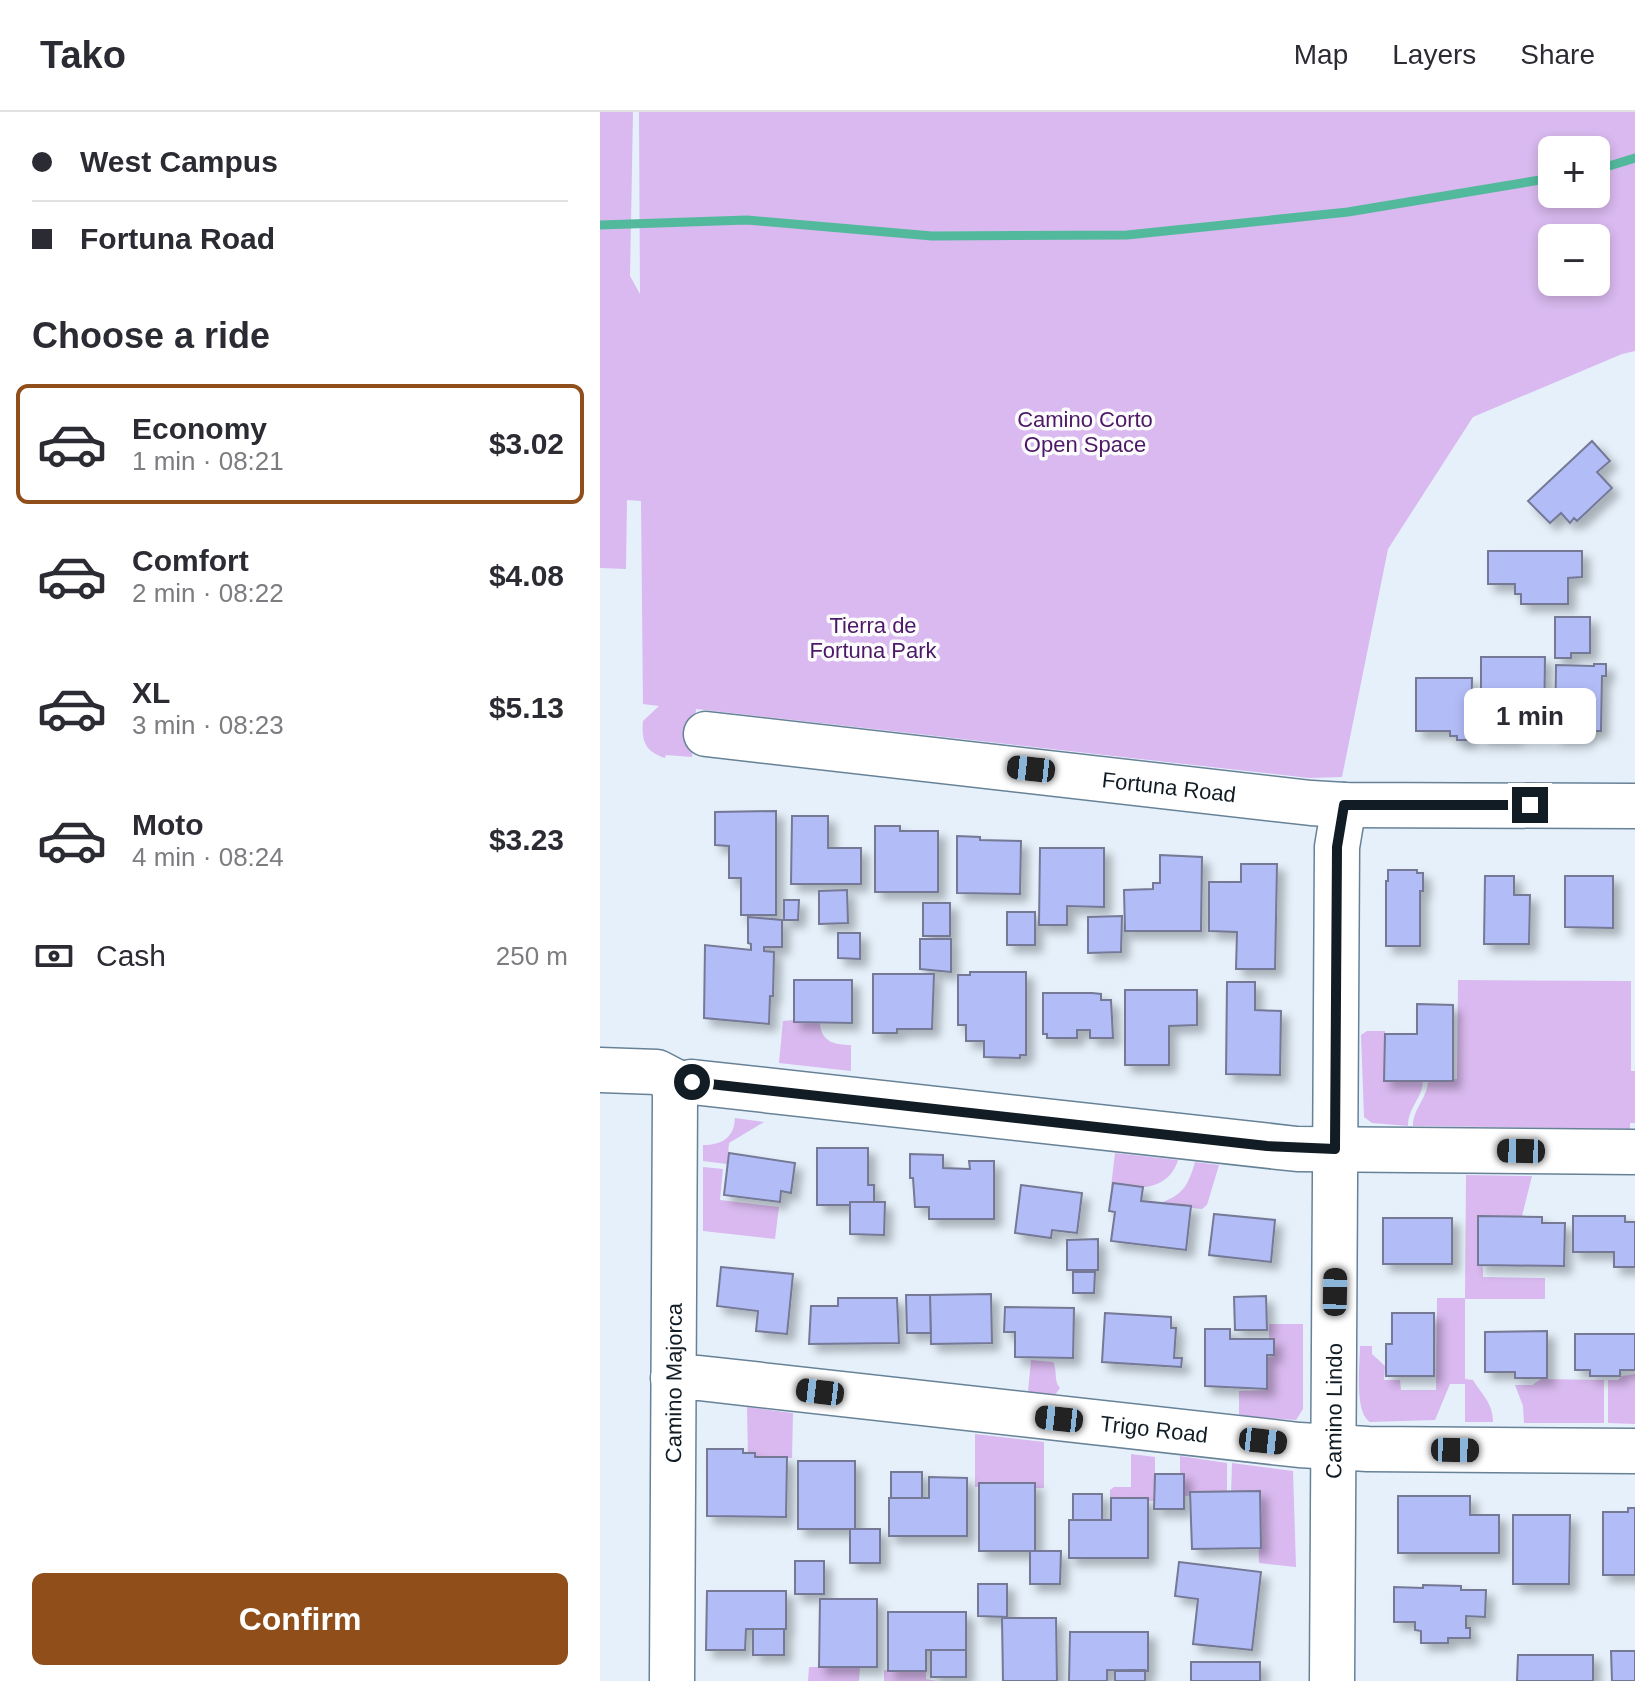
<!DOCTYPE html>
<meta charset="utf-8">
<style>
:root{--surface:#fff;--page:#f2f2f3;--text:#2b2b33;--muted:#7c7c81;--line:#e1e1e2;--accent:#904f1a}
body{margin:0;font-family:Helvetica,sans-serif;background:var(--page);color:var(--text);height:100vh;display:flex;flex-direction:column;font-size:30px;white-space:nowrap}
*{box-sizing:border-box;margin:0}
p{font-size:26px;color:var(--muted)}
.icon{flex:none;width:44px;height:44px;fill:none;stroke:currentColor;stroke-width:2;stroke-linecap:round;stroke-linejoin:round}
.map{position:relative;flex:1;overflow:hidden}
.panel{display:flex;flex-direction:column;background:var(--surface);width:600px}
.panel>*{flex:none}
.guide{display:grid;align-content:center;height:176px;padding:0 32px;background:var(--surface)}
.controls{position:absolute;left:938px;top:24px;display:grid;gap:16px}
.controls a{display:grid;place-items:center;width:72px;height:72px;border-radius:12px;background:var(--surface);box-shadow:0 4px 12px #0003;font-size:40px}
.end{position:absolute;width:36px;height:36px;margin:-18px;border:10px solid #121c24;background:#fff;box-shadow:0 0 0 4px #fff}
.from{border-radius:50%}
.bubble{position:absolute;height:56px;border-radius:12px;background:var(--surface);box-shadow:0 4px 12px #0003;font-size:26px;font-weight:700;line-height:56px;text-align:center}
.car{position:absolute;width:24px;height:48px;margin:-24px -12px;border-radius:10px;box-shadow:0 0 6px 2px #0007;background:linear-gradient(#222 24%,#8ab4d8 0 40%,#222 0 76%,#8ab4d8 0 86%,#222 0)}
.guide b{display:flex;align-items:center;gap:28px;height:76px;font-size:30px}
.guide b+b{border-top:2px solid var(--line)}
.guide i{width:20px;height:20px;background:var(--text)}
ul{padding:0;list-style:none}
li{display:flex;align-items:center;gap:24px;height:120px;margin:0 16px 12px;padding:0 16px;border:4px solid transparent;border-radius:12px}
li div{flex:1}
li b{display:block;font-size:30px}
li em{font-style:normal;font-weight:700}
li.on{border-color:var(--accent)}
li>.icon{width:72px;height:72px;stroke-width:1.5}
h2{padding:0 32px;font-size:36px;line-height:96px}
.pay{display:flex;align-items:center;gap:20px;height:88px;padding:0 32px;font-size:30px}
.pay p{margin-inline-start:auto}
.cta{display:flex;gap:16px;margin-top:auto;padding:16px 32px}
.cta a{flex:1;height:92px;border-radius:12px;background:var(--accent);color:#fff;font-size:32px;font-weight:700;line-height:92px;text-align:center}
header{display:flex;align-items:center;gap:48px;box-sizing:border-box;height:112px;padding:0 40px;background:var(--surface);border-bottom:2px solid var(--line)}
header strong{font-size:38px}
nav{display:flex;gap:44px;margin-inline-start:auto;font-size:28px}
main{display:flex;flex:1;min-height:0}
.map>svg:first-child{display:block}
.green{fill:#d9b9ef;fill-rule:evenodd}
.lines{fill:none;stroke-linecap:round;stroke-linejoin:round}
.stream{stroke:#53b99d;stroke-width:9}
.building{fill:#b2bcf7;stroke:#747996;stroke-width:2;filter:url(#shadow)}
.minor-casing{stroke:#678297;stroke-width:47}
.minor{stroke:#fff;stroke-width:44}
.route{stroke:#121c24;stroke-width:10}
.labels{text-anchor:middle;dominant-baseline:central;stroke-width:7;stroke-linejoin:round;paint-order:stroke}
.park-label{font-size:22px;fill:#4c1867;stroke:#fcfcfc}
.street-label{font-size:22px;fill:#121c24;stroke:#fcfcfc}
</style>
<header>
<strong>Tako</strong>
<nav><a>Map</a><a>Layers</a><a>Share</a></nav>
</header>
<main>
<section class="panel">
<div class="guide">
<b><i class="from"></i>West Campus</b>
<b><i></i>Fortuna Road</b>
</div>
<h2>Choose a ride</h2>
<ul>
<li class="on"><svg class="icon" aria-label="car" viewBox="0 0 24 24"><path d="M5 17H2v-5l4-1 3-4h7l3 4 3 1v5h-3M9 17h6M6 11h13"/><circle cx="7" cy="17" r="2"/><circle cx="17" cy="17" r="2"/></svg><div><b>Economy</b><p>1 min · 08:21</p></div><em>$3.02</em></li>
<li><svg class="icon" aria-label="car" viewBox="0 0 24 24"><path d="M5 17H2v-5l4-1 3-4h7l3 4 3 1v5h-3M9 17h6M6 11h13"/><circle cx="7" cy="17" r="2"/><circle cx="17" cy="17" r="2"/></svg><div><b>Comfort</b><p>2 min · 08:22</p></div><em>$4.08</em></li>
<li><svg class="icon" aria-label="car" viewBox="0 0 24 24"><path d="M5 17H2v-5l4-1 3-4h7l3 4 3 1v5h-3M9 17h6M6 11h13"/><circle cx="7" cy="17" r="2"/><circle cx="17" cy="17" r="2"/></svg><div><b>XL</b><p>3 min · 08:23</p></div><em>$5.13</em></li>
<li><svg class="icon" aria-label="car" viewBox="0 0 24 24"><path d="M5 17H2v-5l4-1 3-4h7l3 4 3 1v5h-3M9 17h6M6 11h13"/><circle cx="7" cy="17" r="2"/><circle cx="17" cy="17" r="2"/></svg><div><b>Moto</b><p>4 min · 08:24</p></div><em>$3.23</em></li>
</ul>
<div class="pay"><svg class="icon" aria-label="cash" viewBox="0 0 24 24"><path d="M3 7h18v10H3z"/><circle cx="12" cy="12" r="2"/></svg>Cash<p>250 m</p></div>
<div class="cta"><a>Confirm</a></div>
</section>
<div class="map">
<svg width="1035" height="1569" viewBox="0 0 1035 1569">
<defs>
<filter id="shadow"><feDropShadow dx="7" dy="7" stdDeviation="4" flood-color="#0004"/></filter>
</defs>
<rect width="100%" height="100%" fill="#e5f0fa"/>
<path class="green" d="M 0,0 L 33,0 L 30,164 L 40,182 L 39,0 L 1035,0 L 1035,239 L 1022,242 L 873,305 L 788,437 L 742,665 L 709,666 L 96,597 L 92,645 L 66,643 L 65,646 C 46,640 41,630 43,609 L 59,594 L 43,592 L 41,389 L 27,388 L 26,457 L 0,456 ZM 952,38 L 996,38 L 996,82 L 952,82 ZM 952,126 L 996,126 L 996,170 L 952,170 Z
M 858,868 L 1031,869 L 1031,959 L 1035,959 L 1035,1011 L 1030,1011 L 1030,1017 L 813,1014 C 813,996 828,986 828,968 L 857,967 Z
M 194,908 L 195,910 L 220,911 C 221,930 235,933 251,933 L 251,959 L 179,951 L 183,909 Z
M 767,919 L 785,919 L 787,968 L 823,968 C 823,986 808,995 808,1014 L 772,1011 L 764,1005 L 761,923 Z
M 135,1006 L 164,1010 L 129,1031 L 127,1052 L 103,1049 L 103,1033 C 122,1033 134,1026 135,1006 Z
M 515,1041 L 578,1048 C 569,1078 538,1078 511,1075 Z
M 595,1050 L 619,1053 L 607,1093 L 602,1097 L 563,1093 L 563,1090 C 584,1082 589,1071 595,1050 Z
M 103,1055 L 123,1057 L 120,1088 L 179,1095 L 175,1127 L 103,1119 Z
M 866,1063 L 932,1064 L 921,1108 L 882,1109 L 883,1165 L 945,1166 L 945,1187 L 865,1187 L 865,1267 L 873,1268 C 882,1283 893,1291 893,1310 L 865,1310 L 865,1272 L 850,1272 L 835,1308 L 770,1310 C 754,1300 760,1253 760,1234 L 772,1234 L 772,1242 L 785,1254 L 784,1268 L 800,1268 L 801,1278 L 836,1278 L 837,1186 L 865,1186 Z
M 669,1212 L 703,1212 L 703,1297 L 696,1308 L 639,1304 L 639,1279 L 668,1278 L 668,1245 L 675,1244 L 675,1226 L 669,1226 Z
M 431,1248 L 453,1250 C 458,1259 453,1268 460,1276 L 455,1283 L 428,1280 Z
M 1035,1262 L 1035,1312 L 1008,1311 L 1008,1268 L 1018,1268 L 1022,1264 Z
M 941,1267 L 1004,1268 L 1004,1311 L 924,1311 L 923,1294 L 915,1273 L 932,1273 Z
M 147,1295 L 193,1301 L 192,1346 L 148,1346 Z
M 375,1322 L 444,1330 L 444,1376 L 375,1375 Z
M 531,1342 L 555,1345 L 555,1389 L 510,1389 L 510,1378 L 514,1375 L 531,1375 Z
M 580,1344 L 627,1351 L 627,1383 L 580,1384 Z
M 632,1351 L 693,1359 L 696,1455 L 659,1451 L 657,1383 L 631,1383 Z
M 209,1555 L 260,1555 L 259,1569 L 208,1569 Z
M 284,1558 L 326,1558 L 326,1567 L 337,1569 L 284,1569 Z"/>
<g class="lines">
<path class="stream" d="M 996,58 L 1035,46
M 0,113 L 147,108 L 332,124 L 527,123 L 748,100 L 952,66"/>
</g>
<path class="building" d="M 992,329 L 1010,349 L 997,360 L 1012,376 L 977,409 L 974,406 L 970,411 L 961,401 L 950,411 L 928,389 Z
M 888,439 L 982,439 L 982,465 L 968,466 L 968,492 L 921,492 L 921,482 L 915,482 L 915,472 L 888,472 Z
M 955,505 L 990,505 L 990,541 L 971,541 L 971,546 L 955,546 Z
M 881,545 L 945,545 L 944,619 L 915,619 L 915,625 L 881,624 Z
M 994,552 L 1006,552 L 1006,564 L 1002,564 L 1001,619 L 986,619 L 986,624 L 955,624 L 956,553 L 994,554 Z
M 816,566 L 872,566 L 871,624 L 867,624 L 867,628 L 857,628 L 857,624 L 850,624 L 850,619 L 816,619 Z
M 176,699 L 176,803 L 141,803 L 141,766 L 129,766 L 129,734 L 115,733 L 115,700 Z
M 192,704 L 228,704 L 228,736 L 261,736 L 261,772 L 191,772 Z
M 275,714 L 300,714 L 300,719 L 338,719 L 338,780 L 275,780 Z
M 357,724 L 380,725 L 380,728 L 421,729 L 420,782 L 357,781 Z
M 440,736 L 504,736 L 504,795 L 467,794 L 467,813 L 439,813 Z
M 560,743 L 602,745 L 601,819 L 525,819 L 524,778 L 553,777 L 553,771 L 560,771 Z
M 641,752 L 677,752 L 675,857 L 636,857 L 637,820 L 609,819 L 609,770 L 641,770 Z
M 788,758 L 817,758 L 817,761 L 823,761 L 823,779 L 820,779 L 820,834 L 786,834 L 786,769 L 788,769 Z
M 885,764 L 914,764 L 914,783 L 930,783 L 929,832 L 884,832 Z
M 965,764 L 1013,764 L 1013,816 L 965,815 Z
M 247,778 L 248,811 L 219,812 L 219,779 Z
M 184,788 L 199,788 L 198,808 L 184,808 Z
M 323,791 L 350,791 L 350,824 L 323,824 Z
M 407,800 L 435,800 L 435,833 L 407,833 Z
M 522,804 L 521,840 L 488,841 L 488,805 Z
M 148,805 L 182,808 L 182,835 L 164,835 L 164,839 L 174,840 L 173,884 L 170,884 L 169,912 L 104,906 L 105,833 L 151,838 L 151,832 L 148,831 Z
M 238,821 L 260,821 L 260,847 L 238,846 Z
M 320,827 L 351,827 L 351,860 L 320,857 Z
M 370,860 L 426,860 L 426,943 L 420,943 L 420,946 L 384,945 L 384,929 L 366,929 L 366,913 L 358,913 L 358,863 L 370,863 Z
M 273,862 L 334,862 L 332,917 L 297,917 L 297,921 L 273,921 Z
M 194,868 L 252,868 L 252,911 L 194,910 Z
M 627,870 L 655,870 L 655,898 L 681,899 L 680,963 L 626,962 Z
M 525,878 L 597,878 L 597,913 L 569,914 L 569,953 L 525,953 Z
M 443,881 L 492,881 L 501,882 L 501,888 L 511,888 L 513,926 L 490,926 L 490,918 L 477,918 L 477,926 L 447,926 L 447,922 L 443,922 Z
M 817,892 L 853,893 L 853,969 L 784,969 L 785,922 L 817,922 Z
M 217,1036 L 268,1036 L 268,1073 L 274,1073 L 274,1090 L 250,1090 L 250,1093 L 217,1093 Z
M 129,1041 L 195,1051 L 191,1081 L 181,1079 L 180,1090 L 124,1083 Z
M 310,1042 L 343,1043 L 343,1056 L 370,1057 L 369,1049 L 394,1049 L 394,1107 L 329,1107 L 329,1095 L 315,1095 L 313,1066 L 310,1066 Z
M 513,1071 L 543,1075 L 541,1089 L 591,1094 L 586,1138 L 511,1129 L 515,1100 L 509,1099 Z
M 421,1073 L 482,1081 L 477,1121 L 452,1118 L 451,1126 L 415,1121 Z
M 250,1090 L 285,1090 L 284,1123 L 250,1122 Z
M 614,1102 L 675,1108 L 671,1150 L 609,1143 Z
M 878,1104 L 942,1105 L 942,1111 L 965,1111 L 964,1154 L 878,1153 Z
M 973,1104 L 1025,1104 L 1025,1110 L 1035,1110 L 1035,1155 L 1014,1155 L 1014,1140 L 973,1140 Z
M 783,1106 L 852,1106 L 852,1152 L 783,1152 Z
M 498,1127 L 498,1158 L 467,1158 L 467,1128 Z
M 121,1155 L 193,1162 L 187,1222 L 156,1219 L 158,1199 L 117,1194 Z
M 473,1160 L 495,1160 L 494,1181 L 473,1181 Z
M 391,1182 L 392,1231 L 331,1232 L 330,1183 Z
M 306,1183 L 330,1183 L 331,1221 L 307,1221 Z
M 666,1184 L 667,1218 L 635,1218 L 634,1185 Z
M 238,1186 L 297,1186 L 299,1231 L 209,1232 L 211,1194 L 238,1194 Z
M 405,1195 L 474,1196 L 473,1246 L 415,1245 L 415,1220 L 404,1220 Z
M 505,1201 L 571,1205 L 571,1216 L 576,1216 L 574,1246 L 582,1246 L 581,1255 L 502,1250 Z
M 792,1201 L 834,1201 L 834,1264 L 786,1264 L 786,1232 L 792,1232 Z
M 605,1217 L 630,1217 L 630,1227 L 674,1227 L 674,1243 L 667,1243 L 667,1277 L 605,1274 Z
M 947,1219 L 947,1266 L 915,1266 L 915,1260 L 885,1260 L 885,1220 Z
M 975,1222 L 1035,1222 L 1035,1258 L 1020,1258 L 1020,1264 L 990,1264 L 990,1258 L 975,1258 Z
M 107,1337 L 143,1337 L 143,1341 L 155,1341 L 155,1345 L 187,1345 L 186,1405 L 107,1404 Z
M 198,1349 L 255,1349 L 255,1417 L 198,1417 Z
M 291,1360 L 322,1360 L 322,1386 L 291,1386 Z
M 555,1362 L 584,1362 L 584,1397 L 554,1397 Z
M 329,1365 L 367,1366 L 367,1424 L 289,1424 L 289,1386 L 329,1386 Z
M 379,1371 L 435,1371 L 435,1439 L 379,1439 Z
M 660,1379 L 661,1436 L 592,1437 L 590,1380 Z
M 473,1382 L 502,1382 L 502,1408 L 473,1408 Z
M 798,1384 L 870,1384 L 870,1403 L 899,1403 L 899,1441 L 798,1441 Z
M 511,1386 L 548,1386 L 548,1446 L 469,1446 L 469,1408 L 511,1408 Z
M 1028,1396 L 1035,1396 L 1035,1463 L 1003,1463 L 1003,1400 L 1028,1400 Z
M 913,1403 L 970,1403 L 969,1472 L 913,1472 Z
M 250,1417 L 280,1417 L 280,1451 L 250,1451 Z
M 430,1439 L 461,1439 L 460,1472 L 430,1472 Z
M 195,1449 L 224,1449 L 224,1482 L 195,1482 Z
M 579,1450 L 661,1460 L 652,1538 L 593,1532 L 598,1487 L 575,1484 Z
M 378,1472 L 407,1472 L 407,1505 L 378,1504 Z
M 823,1473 L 861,1474 L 861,1478 L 886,1478 L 885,1505 L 866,1504 L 866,1516 L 870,1516 L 870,1526 L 848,1526 L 848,1531 L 821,1531 L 821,1519 L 815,1518 L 815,1510 L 794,1510 L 794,1475 L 823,1476 Z
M 107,1479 L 186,1479 L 186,1517 L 146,1517 L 145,1538 L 106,1538 Z
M 220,1487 L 277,1487 L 277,1555 L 219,1555 Z
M 288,1500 L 366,1500 L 366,1538 L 326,1538 L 326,1559 L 288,1559 Z
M 402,1506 L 456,1506 L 457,1569 L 403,1569 Z
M 153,1517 L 184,1517 L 184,1543 L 153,1543 Z
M 470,1520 L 548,1520 L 548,1559 L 507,1558 L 507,1569 L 469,1569 Z
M 331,1538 L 366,1538 L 366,1565 L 331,1565 Z
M 1011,1539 L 1035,1539 L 1035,1569 L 1012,1569 Z
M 918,1543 L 993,1543 L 993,1569 L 917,1569 Z
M 591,1550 L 660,1550 L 660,1569 L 591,1569 Z
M 545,1558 L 545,1569 L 515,1569 L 515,1559 Z"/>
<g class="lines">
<g class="minor-casing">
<g id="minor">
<path id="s1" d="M 106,622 L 711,691 L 744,693 L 1035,694"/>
<path d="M 0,958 L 57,960 L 80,972"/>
<path d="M 80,972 L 92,970 L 697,1037 L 1035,1040"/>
<path id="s2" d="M 73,1266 L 99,1266 L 699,1333 L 768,1337 L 1035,1339"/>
<path id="s3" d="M 72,1569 L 75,982 L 80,972"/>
<path id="s4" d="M 732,1569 L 737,735 L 744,693"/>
</g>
</g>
<use href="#minor" class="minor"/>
</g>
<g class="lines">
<path class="route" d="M 92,970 L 667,1034 L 735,1037 L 737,735 L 744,693 L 930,693"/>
</g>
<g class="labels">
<g class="park-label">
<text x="485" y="307">Camino Corto<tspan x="485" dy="25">Open Space</tspan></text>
<text x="273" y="513">Tierra de<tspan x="273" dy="25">Fortuna Park</tspan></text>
</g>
<g class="street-label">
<text stroke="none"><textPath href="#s1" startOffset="466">Fortuna Road</textPath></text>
<text stroke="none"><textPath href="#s3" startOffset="298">Camino Majorca</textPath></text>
<text stroke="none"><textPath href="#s4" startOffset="270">Camino Lindo</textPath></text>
<text stroke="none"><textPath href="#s2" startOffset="484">Trigo Road</textPath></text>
</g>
</g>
</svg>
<div class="controls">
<a>+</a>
<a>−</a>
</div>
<i class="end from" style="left:92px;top:970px"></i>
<i class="end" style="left:930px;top:693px"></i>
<div class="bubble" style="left:864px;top:576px;width:132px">1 min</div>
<i class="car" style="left:431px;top:657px;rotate:276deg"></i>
<i class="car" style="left:921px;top:1039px;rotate:271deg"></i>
<i class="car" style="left:735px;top:1180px;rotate:1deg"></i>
<i class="car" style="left:220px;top:1280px;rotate:277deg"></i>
<i class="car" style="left:459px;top:1307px;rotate:276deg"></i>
<i class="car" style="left:663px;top:1329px;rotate:96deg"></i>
<i class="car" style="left:855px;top:1338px;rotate:91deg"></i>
</div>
</main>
